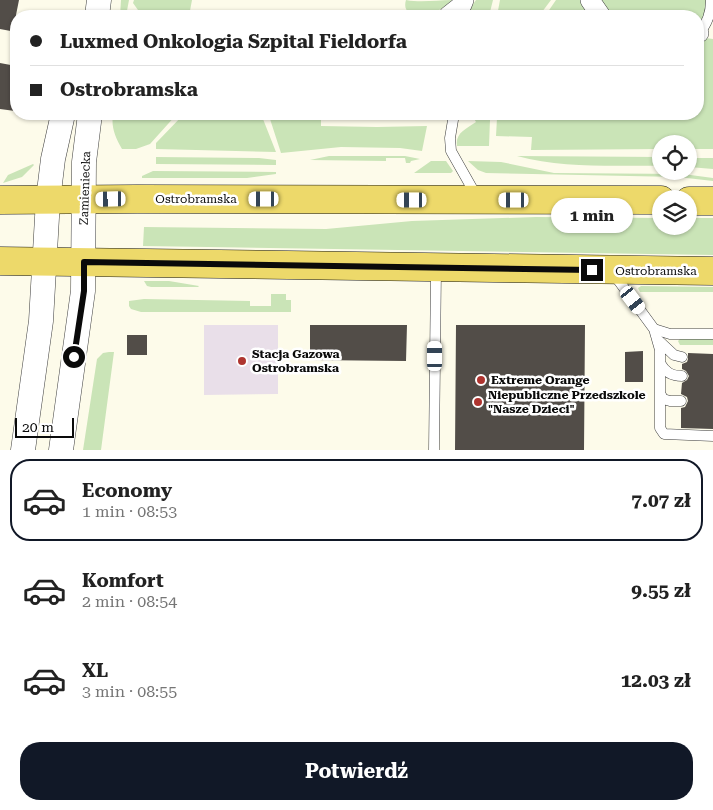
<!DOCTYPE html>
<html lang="pl">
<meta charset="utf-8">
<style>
:root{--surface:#fff;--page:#f2f2f2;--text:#222;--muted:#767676;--line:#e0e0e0;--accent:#111827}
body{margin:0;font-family:"Roboto Serif",serif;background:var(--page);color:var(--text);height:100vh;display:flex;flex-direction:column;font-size:19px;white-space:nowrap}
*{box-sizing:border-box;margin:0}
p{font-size:16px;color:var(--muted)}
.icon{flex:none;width:28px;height:28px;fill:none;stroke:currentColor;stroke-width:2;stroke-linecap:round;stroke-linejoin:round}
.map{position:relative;height:450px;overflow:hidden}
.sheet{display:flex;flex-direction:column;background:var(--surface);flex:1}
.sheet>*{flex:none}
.hud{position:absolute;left:10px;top:10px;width:694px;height:110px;border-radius:20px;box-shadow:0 1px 4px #0004;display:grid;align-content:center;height:110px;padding:0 20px;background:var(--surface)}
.tools{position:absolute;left:652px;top:135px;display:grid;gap:10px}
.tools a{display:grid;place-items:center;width:45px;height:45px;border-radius:50%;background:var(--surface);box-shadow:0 1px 4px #0004;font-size:25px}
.scale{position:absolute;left:15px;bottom:12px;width:59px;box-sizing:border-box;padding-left:5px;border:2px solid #0a0a0a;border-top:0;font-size:14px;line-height:18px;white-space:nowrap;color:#0a0a0a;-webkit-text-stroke:4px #fff;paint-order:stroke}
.end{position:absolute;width:22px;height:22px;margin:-11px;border:6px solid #0a0a0a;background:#fff;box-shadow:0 0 0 2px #fff}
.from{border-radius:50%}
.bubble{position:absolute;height:35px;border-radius:18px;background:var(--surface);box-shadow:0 1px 4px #0004;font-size:16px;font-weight:700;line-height:35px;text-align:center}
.car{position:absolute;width:15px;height:30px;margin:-15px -8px;border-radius:6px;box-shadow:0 0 4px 1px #0007;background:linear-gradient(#fff 24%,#345 0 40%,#fff 0 76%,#345 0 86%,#fff 0)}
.hud b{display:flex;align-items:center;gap:18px;height:48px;font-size:19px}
.hud b+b{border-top:1px solid var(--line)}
.hud i{width:12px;height:12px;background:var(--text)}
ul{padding:9px 0 0;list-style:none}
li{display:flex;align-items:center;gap:15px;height:82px;margin:0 10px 8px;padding:0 10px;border:2px solid transparent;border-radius:20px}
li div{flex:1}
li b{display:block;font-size:19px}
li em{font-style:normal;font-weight:700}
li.selected{border-color:var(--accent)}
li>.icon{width:45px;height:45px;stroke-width:1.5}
.primary-button{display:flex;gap:10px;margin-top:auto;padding:10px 20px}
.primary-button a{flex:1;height:58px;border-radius:20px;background:var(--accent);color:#fff;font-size:20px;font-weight:700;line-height:58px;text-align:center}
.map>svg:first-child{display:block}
.industrial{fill:#e9dfe9}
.green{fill:#cae4b7}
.building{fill:#524d48}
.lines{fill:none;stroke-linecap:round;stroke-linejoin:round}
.service-casing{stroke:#3d3d3d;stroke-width:11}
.minor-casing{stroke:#3d3d3d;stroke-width:20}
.tertiary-casing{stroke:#3d3d3d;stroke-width:25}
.primary-casing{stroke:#1b1b1b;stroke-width:29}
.service{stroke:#fff;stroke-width:10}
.minor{stroke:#fff;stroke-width:19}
.tertiary{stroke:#fff;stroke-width:24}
.primary{stroke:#edd96a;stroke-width:28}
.route{stroke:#0a0a0a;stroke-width:6}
.poi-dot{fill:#ae342f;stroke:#fff;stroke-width:2}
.labels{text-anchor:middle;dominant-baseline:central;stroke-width:5;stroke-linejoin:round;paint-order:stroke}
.street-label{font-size:12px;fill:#0a0a0a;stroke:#fff}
.poi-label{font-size:12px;font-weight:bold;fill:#0a0a0a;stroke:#fff;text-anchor:start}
</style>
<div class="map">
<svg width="713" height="450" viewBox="0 0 713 450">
<rect width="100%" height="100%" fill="#fdfbea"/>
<path class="industrial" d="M 204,325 L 278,325 L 278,394 L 204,395 Z"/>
<path class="green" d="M 121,0 L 129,0 L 126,16 L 120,16 Z
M 134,0 L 192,0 L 189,16 L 183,16 L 138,10 L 133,3 Z
M 406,0 C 422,3 436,0 452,0 C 448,4 444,8 439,10 C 429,15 400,20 406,0 Z
M 476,0 L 493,0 L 489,16 L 465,16 Z
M 500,0 L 551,0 L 539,16 L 497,16 Z
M 556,0 L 585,0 L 596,16 L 545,16 Z
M 601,0 L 706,0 C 706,9 706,18 698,23 L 698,16 L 615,16 L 610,13 Z
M 698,37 L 713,39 L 713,149 L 689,149 L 689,144 L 661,144 L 661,149 L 531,150 L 532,137 L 496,136 L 497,118 L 494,114 L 698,114 Z
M 113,114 L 177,114 L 150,144 L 136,149 L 122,149 C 115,137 111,127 113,114 Z
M 184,114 L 261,114 L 276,152 L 156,149 L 156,143 Z
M 478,114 L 487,114 L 490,120 L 489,146 L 457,146 C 455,133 466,129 476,122 L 473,117 Z
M 270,119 L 321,120 L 321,126 L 377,127 L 427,126 L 422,151 L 400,148 L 341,147 L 281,153 Z
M 329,156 L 405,156 L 420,159 L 411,161 L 410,163 L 406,163 L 405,158 L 386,158 L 386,161 L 310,160 Z
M 517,156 L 661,157 L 661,166 C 613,165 564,169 517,156 Z
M 156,157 L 259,158 L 276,160 L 276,165 L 156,164 Z
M 689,158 L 713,158 L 713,169 L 689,167 Z
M 431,161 L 446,161 L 453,171 L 451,173 L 414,173 Z
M 468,161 L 501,162 L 554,173 L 683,174 L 713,178 L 713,181 L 678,177 L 486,173 L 478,170 Z
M 33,164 L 34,165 L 22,177 L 3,183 L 8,175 Z
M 153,171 L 276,172 L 276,174 L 247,178 L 142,178 L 142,176 Z
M 536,217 L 661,218 L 661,226 L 689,226 L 689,218 L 713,218 L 713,255 L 143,246 L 144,227 L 326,229 L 412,221 Z
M 144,281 L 169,281 L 199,286 L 198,287 L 151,287 L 147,286 Z
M 641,286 L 713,287 L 713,292 L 640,292 L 638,288 Z
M 271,294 L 286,294 L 286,300 L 291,300 L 291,312 L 141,312 L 131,309 L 129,306 L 129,301 L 144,299 L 250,301 L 250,306 L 271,306 Z
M 680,339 L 713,339 L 713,345 L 680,345 L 678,341 Z
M 109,352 L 114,352 L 101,450 L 83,450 L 97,359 L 103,353 Z"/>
<path class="building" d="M 0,0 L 19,0 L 16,15 L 16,32 L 0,29 Z
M 0,63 L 16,66 L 15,111 L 0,109 Z
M 310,325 L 407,325 L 406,361 L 310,360 Z
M 456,325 L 585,325 L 584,450 L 455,450 Z
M 127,335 L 147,335 L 147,355 L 127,355 Z
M 643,351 L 643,382 L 625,382 L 625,352 Z
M 688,353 L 713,354 L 713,429 L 681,428 L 681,408 L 685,407 L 688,401 L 687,397 L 681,394 L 682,383 L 687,380 L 689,376 L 686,371 L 682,369 L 682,364 L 687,362 L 688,359 Z"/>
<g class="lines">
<g class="service-casing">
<path id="service" d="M 699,33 C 708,23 711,13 711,0
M 454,114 L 450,138 L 451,151 L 477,197
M 613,273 L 654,329 L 670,334 L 713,334
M 654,329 L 660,350 L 660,428 L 664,434 L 713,436
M 659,341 L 674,355 L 682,357
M 660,363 C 665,372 671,376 682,376
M 660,393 L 663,399 L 670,401 L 681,401
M 434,450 L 436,269"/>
</g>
<g class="minor-casing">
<path id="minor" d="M 590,0 L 601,16
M 448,16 L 462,5 L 464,0
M 698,33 L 699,33"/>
</g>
<g class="tertiary-casing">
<path id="tertiary" d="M 97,16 L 99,0
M 23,450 L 41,321 L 48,200 L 53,159 L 63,114
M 61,450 L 83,291 L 84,162 L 90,114"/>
</g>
<g class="primary-casing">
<path id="primary" d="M 0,200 L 137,199 L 661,200
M 689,201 L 713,201
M 0,261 L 713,271"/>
</g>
<use href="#service" class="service"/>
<use href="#minor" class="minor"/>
<use href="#tertiary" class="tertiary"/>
<use href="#primary" class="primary"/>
</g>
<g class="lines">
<path class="route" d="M 74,357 L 84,291 L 84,262 L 592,270"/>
</g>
<g class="poi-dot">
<circle cx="242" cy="361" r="5"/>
<circle cx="481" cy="380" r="5"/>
<circle cx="478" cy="402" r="5"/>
</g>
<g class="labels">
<g class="street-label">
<text transform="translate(85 188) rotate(-88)">Zamieniecka</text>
<text x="196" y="199">Ostrobramska</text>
<text x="656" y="271">Ostrobramska</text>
</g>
<g class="poi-label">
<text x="252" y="354">Stacja Gazowa<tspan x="252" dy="14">Ostrobramska</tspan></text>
<text x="491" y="380">Extreme Orange</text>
<text x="488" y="395">Niepubliczne Przedszkole<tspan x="488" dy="14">"Nasze Dzieci"</tspan></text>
</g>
</g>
</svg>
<div class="tools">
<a><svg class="icon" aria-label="locate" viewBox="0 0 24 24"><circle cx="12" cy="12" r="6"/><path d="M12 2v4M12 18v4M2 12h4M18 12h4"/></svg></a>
<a><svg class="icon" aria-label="layers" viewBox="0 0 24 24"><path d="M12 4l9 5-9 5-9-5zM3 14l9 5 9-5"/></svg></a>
</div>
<div class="scale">20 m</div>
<i class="end from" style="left:74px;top:357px"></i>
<i class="end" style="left:592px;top:270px"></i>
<div class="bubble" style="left:551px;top:198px;width:82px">1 min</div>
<i class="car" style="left:111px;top:199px;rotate:269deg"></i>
<i class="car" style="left:264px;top:199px;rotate:270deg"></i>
<i class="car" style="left:412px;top:200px;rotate:270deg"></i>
<i class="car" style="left:514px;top:200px;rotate:270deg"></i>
<i class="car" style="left:633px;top:300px;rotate:143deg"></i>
<i class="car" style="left:435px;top:356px;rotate:0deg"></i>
<div class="hud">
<b><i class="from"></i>Luxmed Onkologia Szpital Fieldorfa</b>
<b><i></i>Ostrobramska</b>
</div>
</div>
<section class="sheet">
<ul>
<li class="selected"><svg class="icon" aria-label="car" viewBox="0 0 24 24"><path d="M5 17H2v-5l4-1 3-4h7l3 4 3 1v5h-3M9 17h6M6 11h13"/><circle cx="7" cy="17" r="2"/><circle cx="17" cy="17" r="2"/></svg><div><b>Economy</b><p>1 min · 08:53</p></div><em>7.07 zł</em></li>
<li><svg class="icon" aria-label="car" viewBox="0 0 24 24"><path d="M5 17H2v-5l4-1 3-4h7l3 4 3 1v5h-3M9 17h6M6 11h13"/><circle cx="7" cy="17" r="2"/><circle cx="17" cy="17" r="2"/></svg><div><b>Komfort</b><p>2 min · 08:54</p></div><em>9.55 zł</em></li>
<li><svg class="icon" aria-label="car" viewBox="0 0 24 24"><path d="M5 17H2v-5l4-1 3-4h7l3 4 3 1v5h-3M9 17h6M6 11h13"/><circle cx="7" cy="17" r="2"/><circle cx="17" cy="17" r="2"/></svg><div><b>XL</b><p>3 min · 08:55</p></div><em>12.03 zł</em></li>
</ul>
<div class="primary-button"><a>Potwierdź</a></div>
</section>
